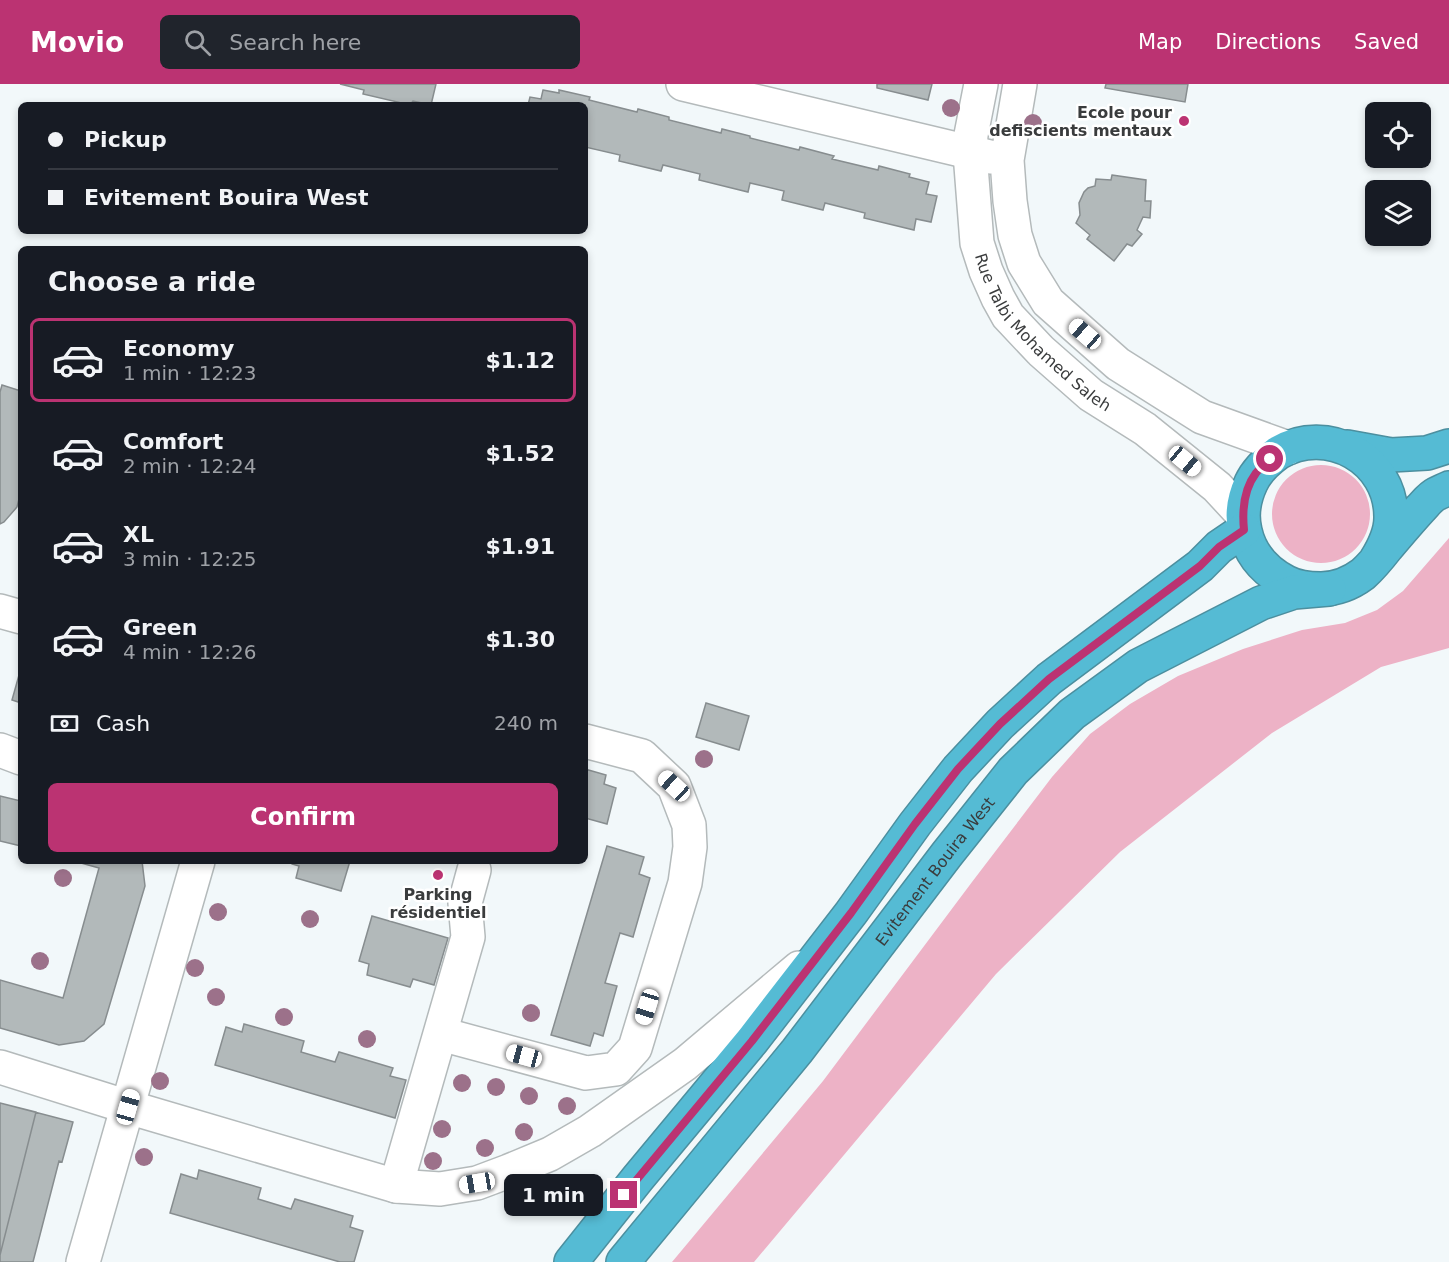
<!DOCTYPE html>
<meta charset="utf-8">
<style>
:root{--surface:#171b24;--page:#20242c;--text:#f1f3f6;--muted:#9ea1a6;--line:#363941;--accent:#bb3372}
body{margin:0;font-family:"DejaVu Sans",sans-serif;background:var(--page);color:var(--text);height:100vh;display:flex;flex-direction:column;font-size:22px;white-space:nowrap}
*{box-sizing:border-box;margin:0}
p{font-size:20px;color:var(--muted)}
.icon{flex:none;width:33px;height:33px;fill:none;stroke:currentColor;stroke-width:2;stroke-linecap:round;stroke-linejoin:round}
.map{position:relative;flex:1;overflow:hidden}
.drawer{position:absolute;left:18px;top:162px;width:570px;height:618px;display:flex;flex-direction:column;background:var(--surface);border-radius:9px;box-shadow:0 3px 9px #0003}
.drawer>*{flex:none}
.top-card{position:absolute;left:18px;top:18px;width:570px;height:132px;border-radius:9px;box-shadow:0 3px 9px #0003;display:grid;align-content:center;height:132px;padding:0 30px;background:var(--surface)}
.fabs{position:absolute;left:1365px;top:18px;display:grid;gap:12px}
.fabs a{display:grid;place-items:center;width:66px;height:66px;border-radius:9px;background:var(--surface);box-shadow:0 3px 9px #0003;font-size:30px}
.end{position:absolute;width:27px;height:27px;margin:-14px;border:8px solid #bb3372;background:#fff;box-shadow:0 0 0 3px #fff}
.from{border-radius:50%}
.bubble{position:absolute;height:42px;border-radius:9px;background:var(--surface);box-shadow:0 3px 9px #0003;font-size:20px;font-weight:700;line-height:42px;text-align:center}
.car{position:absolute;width:18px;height:36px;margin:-18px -9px;border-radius:8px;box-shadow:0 0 4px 2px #0007;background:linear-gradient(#fff 24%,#345 0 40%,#fff 0 76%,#345 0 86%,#fff 0)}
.top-card b{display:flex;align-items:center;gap:21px;height:57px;font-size:22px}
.top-card b+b{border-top:2px solid var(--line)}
.top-card i{width:15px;height:15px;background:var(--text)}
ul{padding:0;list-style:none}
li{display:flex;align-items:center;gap:18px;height:84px;margin:0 12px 9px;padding:0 18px;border:3px solid transparent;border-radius:9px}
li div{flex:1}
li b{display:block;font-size:22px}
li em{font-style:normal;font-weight:700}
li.on{border-color:var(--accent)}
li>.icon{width:54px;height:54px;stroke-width:1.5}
h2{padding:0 30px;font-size:27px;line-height:72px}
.pay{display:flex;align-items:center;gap:15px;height:66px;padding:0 30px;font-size:22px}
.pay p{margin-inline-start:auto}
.button{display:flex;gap:12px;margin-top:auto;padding:12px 30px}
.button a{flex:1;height:69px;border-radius:9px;background:var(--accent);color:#fff;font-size:24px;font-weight:700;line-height:69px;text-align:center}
header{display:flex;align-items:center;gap:36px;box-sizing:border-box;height:84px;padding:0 30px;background:var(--accent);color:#fff}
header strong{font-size:28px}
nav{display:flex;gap:33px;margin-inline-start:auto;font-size:21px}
.search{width:420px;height:54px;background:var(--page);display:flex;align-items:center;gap:15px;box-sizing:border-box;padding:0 21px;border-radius:9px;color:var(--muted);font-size:22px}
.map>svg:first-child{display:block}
.green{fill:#edb2c6}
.building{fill:#b2b9ba;stroke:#878d8f;stroke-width:1.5}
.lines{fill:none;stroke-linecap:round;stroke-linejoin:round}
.minor-casing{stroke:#b4babb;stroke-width:36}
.highway-casing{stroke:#4c8f9f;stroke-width:36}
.minor{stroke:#fff;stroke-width:33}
.highway{stroke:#55bbd4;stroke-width:33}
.tree{fill:#9c718a}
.route{stroke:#bb3372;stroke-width:8}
.poi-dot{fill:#bb3372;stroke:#fff;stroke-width:2}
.labels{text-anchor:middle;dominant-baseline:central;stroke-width:5;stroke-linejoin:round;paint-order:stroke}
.poi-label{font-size:16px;font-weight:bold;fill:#3a3c3d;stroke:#fff;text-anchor:end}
.street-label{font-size:16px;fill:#3a3c3d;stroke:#fff}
</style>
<header>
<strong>Movio</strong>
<div class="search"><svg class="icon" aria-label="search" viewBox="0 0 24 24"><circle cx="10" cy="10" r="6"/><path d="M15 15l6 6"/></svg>Search here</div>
<nav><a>Map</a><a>Directions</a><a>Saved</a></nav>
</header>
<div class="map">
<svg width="1449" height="1178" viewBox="0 0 1449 1178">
<rect width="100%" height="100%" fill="#f2f8fa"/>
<path class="green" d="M1272 430a49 49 0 1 1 98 0a49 49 0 1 1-98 0Z
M 1449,454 L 1449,564 L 1381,583 L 1272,649 L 1120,768 L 996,890 L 754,1178 L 672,1178 L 823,997 L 972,798 L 1052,693 L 1090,650 L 1130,620 L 1178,592 L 1243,565 L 1302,546 L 1345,539 L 1377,526 L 1403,507 Z"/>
<path class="building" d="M 340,0 L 436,0 L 431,21 L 413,17 L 410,21 L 363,10 L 364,6 Z
M 877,0 L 932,0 L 928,16 L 877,4 Z
M 1106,0 L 1188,0 L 1185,18 L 1105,4 Z
M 543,6 L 559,9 L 559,6 L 590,13 L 589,16 L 637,28 L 638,25 L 669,33 L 669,36 L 721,49 L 722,45 L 750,52 L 750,54 L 799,66 L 800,63 L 834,72 L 832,75 L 878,86 L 879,82 L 910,90 L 909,93 L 929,98 L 926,110 L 937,112 L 931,138 L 916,135 L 914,146 L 864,134 L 865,129 L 825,119 L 823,126 L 782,116 L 784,107 L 750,99 L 748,108 L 699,96 L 700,90 L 663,81 L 661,87 L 619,77 L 620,71 L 585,63 L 585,21 L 528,21 L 530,13 L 541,15 Z
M 1112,91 L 1146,96 L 1145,117 L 1151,117 L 1150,134 L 1143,133 L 1137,146 L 1142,150 L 1132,162 L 1127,160 L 1114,177 L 1087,155 L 1090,151 L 1076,139 L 1080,131 L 1079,119 L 1084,108 L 1088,104 L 1095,102 L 1096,95 L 1111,96 Z
M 2,301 L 21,307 L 21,407 L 17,423 L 4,438 L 0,440 L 0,308 Z
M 21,584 L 21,619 L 12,616 Z
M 706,619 L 749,632 L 739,666 L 696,653 Z
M 585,685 L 606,691 L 604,700 L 616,704 L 607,740 L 585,734 Z
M 0,712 L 21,717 L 21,762 L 0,757 Z
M 607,762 L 644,773 L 639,790 L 650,794 L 633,853 L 620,849 L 605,899 L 617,902 L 603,952 L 594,949 L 590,962 L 551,951 Z
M 74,777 L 142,777 L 145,802 L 104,940 L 84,957 L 59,961 L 0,944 L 0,896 L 63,914 L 99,784 Z
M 292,777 L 350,777 L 341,807 L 296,794 L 299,782 L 292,780 Z
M 372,832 L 448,854 L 434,901 L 413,895 L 410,903 L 367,891 L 369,880 L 359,877 Z
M 244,940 L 304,957 L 301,968 L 335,978 L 339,968 L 393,984 L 390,992 L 406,996 L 395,1034 L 215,981 L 226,943 L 242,948 Z
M 0,1019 L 73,1038 L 62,1078 L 59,1077 L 33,1178 L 0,1178 Z
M 0,1019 L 36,1028 L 0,1171 Z
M 199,1086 L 261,1104 L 258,1115 L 291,1125 L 295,1115 L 353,1132 L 350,1143 L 363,1147 L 354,1178 L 340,1178 L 170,1129 L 181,1090 L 197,1095 Z"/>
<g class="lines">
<g class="minor-casing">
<g id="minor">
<path d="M 683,0 L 990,73"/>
<path id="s1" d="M 981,0 L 971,51 L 970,69 L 977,159 L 986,187 L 998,214 L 1008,232 L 1041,267 L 1091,311 L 1145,345 L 1217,403 L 1242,430"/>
<path d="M 1020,0 L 1007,76 L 1010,117 L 1015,151 L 1024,179 L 1048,218 L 1118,280 L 1202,333 L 1288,364"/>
<path d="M 0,527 L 21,533"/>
<path d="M 0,666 L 21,674"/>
<path d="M 441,950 L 586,989 L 616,985 L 635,964 L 685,799 L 690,763 L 689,741 L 674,702 L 642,672 L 585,657"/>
<path d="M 0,983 L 128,1023 L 396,1102 L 440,1105 L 477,1099 L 509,1087 L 550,1070 L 590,1047 L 685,980 L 799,884"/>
<path d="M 396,1102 L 468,853 L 465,819 L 474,786"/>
<path d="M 83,1178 L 198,777"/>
</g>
</g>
<g class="highway-casing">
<g id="highway">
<path d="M 1347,363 L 1391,371 L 1427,369 L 1449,362"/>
<path d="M 1376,476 C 1384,463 1391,449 1391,434 C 1392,375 1327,339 1278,369 C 1267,377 1257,386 1251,399 C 1244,414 1241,431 1245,447 C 1250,470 1265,487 1286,498 C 1297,504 1309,505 1321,505 C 1336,505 1351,499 1363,490 C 1372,482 1380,472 1387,463 C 1398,450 1409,437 1420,425 C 1425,420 1430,413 1436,410 C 1440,408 1445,406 1449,404"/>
<path d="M 571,1178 L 638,1094 L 752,957 L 851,829 L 915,740 L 958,685 L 1000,640 L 1049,595 L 1200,482 L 1219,463 L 1244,446"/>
<path id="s2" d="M 623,1178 L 797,967 L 947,770 L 1013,687 L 1072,630 L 1138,582 L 1261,519 L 1294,508 L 1329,505"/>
</g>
</g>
<use href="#minor" class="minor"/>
<use href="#highway" class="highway"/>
</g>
<g class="tree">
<circle cx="951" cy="24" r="9"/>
<circle cx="1033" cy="39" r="9"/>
<circle cx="704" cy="675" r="9"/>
<circle cx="63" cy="794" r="9"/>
<circle cx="218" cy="828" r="9"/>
<circle cx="310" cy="835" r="9"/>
<circle cx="40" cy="877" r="9"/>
<circle cx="195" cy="884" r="9"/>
<circle cx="216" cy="913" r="9"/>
<circle cx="531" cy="929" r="9"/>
<circle cx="284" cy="933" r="9"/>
<circle cx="367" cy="955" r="9"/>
<circle cx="160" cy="997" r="9"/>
<circle cx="462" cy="999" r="9"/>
<circle cx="496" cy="1003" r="9"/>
<circle cx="529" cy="1012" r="9"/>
<circle cx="567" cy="1022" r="9"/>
<circle cx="442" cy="1045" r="9"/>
<circle cx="524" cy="1048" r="9"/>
<circle cx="485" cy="1064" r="9"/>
<circle cx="144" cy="1073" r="9"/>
<circle cx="433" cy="1077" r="9"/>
</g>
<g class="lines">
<path class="route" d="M 624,1111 L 752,957 L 851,829 L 915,740 L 958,685 L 1000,640 L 1049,595 L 1200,482 L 1219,463 L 1244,446 C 1242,426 1244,405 1256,389 C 1260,384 1266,379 1270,375"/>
</g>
<g class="poi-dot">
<circle cx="1184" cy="37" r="6"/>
<circle cx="438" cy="791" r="6"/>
</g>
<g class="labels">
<g class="poi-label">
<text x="1172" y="28">Ecole pour<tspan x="1172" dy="18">defiscients mentaux</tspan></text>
<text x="438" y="810" text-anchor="middle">Parking<tspan x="438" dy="18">résidentiel</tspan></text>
</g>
<g class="street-label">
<text stroke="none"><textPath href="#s1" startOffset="274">Rue Talbi Mohamed Saleh</textPath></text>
<text stroke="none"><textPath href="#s2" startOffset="500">Evitement Bouira West</textPath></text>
</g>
</g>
</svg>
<div class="fabs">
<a><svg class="icon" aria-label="locate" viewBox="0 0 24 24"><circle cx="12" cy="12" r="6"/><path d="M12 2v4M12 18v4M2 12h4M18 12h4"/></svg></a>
<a><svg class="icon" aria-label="layers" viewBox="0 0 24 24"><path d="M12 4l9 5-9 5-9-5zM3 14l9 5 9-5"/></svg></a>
</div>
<i class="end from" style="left:1270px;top:375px"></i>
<i class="end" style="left:624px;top:1111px"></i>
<div class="bubble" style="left:504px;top:1090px;width:99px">1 min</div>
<i class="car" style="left:1085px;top:250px;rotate:311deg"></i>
<i class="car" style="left:1185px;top:377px;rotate:130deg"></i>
<i class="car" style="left:674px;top:702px;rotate:313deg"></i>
<i class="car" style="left:647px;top:923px;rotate:197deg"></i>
<i class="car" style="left:524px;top:972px;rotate:285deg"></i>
<i class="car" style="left:128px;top:1023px;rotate:16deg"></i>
<i class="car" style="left:477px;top:1099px;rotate:260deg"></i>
<div class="top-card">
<b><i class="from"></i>Pickup</b>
<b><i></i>Evitement Bouira West</b>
</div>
<section class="drawer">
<h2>Choose a ride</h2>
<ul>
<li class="on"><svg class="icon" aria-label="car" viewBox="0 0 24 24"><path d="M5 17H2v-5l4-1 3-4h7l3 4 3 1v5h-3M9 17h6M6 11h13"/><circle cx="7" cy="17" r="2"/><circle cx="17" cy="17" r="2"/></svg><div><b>Economy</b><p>1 min · 12:23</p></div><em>$1.12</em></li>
<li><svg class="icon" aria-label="car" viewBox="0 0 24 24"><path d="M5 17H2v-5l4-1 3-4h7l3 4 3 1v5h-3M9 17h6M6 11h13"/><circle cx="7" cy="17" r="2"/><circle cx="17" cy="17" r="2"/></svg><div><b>Comfort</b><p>2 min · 12:24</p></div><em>$1.52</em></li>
<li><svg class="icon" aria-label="car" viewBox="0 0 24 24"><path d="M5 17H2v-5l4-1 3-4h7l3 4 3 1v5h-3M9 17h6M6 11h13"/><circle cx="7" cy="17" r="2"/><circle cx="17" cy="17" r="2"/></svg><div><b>XL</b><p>3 min · 12:25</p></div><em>$1.91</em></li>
<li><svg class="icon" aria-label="car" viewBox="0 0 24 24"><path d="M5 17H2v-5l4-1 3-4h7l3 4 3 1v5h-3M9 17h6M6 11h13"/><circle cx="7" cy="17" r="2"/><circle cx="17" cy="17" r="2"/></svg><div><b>Green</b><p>4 min · 12:26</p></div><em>$1.30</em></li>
</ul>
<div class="pay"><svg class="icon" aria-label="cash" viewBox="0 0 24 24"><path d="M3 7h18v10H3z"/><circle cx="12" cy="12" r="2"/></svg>Cash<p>240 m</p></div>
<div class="button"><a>Confirm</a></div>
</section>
</div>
